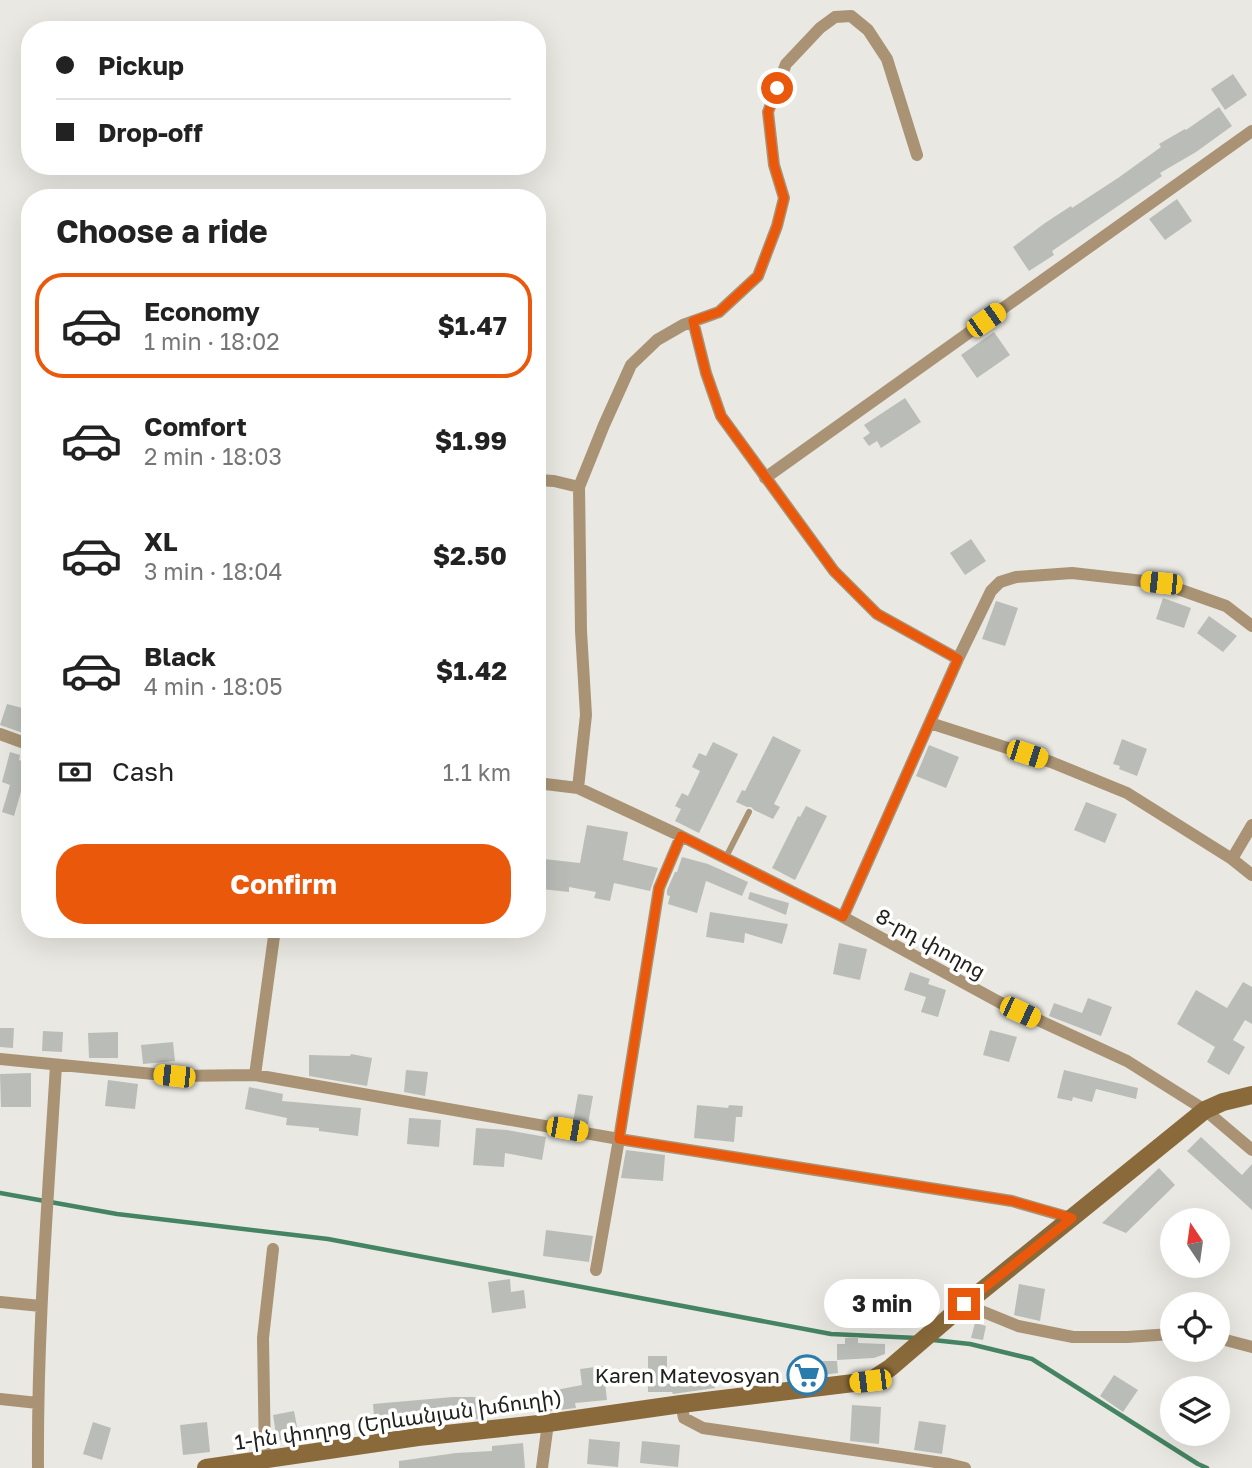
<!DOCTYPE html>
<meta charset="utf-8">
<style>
:root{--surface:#fff;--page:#f2f2f2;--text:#222;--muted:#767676;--line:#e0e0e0;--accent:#ea580c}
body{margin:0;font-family:"Golos Text","Noto Sans Armenian",sans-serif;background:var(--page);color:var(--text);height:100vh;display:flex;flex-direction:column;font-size:26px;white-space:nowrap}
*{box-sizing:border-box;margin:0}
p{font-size:23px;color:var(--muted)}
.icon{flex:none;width:38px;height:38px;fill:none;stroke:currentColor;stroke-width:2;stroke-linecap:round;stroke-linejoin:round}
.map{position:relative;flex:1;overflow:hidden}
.drawer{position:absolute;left:21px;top:189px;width:525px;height:749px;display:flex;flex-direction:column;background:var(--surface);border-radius:28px;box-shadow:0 7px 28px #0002}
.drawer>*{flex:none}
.banner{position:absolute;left:21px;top:21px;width:525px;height:154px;border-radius:28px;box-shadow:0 7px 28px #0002;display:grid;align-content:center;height:154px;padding:0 35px;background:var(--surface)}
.needle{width:46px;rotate:347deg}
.buttons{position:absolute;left:1160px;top:1208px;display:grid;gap:14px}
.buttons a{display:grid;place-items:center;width:70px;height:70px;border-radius:50%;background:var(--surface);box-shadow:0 7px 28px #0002;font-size:35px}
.end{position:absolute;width:32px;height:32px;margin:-16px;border:9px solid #ea580c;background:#fff;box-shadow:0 0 0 4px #fff}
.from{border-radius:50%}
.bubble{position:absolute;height:49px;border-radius:24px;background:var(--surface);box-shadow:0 7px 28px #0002;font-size:23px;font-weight:700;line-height:49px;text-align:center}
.car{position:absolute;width:21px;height:42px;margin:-21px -10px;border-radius:9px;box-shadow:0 0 5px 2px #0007;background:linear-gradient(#f5c518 24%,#345 0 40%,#f5c518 0 76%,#345 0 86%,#f5c518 0)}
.banner b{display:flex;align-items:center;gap:24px;height:66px;font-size:26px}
.banner b+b{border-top:2px solid var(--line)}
.banner i{width:18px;height:18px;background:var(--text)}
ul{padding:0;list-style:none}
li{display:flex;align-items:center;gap:21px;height:105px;margin:0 14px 10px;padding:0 21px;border:4px solid transparent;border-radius:28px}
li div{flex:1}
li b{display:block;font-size:26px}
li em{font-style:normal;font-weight:700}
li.active{border-color:var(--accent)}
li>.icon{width:63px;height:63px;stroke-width:1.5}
h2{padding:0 35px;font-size:32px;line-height:84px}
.pay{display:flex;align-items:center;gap:18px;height:77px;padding:0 35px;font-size:26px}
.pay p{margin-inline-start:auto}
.action{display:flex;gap:14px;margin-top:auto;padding:14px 35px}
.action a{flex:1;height:80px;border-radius:28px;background:var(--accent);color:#fff;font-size:28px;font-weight:700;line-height:80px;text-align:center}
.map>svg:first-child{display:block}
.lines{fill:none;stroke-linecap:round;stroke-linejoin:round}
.stream{stroke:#458462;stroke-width:4.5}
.building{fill:#babdb7}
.service{stroke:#a99374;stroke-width:6}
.minor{stroke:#a99374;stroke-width:12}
.secondary{stroke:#8a6a3a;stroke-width:18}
.route{stroke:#ea580c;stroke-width:9}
.labels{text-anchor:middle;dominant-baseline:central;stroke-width:7;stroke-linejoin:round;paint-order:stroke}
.street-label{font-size:21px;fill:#21211f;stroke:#fffffe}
.poi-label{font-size:21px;fill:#21211f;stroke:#fffffe;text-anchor:end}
</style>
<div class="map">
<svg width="1252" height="1468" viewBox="0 0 1252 1468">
<rect width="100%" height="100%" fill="#e9e8e2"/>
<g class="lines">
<path class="stream" d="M 0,1193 L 117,1214 L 328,1239 L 831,1334 L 917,1338
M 933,1340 L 970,1344 L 1032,1359 L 1198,1464 L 1207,1468"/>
</g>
<path class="building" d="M 1233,74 L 1247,95 L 1225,110 L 1211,89 Z
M 1219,107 L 1232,126 L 1196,152 L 1160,173 L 1162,176 L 1052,251 L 1054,255 L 1029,271 L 1013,247 L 1045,223 L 1071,206 L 1072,208 L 1118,178 L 1161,147 L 1159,144 L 1185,129 L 1186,130 Z
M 1177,199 L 1192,221 L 1165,240 L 1149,219 Z
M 994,332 L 1010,355 L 977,378 L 961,355 Z
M 905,398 L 921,422 L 881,448 L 877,441 L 869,446 L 863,438 L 870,433 L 864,425 Z
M 971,539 L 986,561 L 965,575 L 950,553 Z
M 1163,598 L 1191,608 L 1184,628 L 1156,619 Z
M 996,601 L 1018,608 L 1005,646 L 982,639 Z
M 1209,616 L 1237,636 L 1223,652 L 1197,633 Z
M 7,704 L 30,710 L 30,719 L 26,734 L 0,725 Z
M 773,736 L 801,750 L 774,804 L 780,807 L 773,819 L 754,810 L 751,807 L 747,807 L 736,802 L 742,790 L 745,791 Z
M 1122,739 L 1147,749 L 1137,776 L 1119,769 L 1120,766 L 1113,764 Z
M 713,742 L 738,754 L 699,833 L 675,821 L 681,809 L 675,806 L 682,793 L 688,796 L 700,771 L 692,767 L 699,753 L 706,756 Z
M 929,745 L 959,757 L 946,788 L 916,776 Z
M 10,752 L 20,755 L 19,760 L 30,764 L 30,790 L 22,788 L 14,816 L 2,812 L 10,785 L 2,782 Z
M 1086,802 L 1117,814 L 1105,843 L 1074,830 Z
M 806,806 L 827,816 L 795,880 L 772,868 L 798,816 L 800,817 Z
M 587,825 L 628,832 L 623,860 L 658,868 L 650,891 L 614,883 L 610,901 L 594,898 L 596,892 L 569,887 L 569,892 L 541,889 L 544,859 L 580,863 Z
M 682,857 L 708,864 L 748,882 L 742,896 L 706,881 L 697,913 L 668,904 L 670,896 L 667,895 L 667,890 L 675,872 L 677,872 Z
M 750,892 L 789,903 L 786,915 L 748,899 Z
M 710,912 L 788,924 L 782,944 L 745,933 L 744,943 L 706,937 Z
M 839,943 L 867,949 L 860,980 L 833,974 Z
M 910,972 L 930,979 L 928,984 L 946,990 L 938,1017 L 921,1012 L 926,997 L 904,990 Z
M 1243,982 L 1252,987 L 1252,1024 L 1245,1020 L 1233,1040 L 1245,1047 L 1229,1075 L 1207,1062 L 1215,1047 L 1177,1024 L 1196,990 L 1227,1008 Z
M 1088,998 L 1112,1007 L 1101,1036 L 1049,1016 L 1054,1003 L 1082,1013 Z
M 0,1028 L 14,1028 L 13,1048 L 0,1047 Z
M 990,1030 L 1017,1037 L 1009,1062 L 983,1055 Z
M 43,1031 L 63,1032 L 62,1052 L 42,1051 Z
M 118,1032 L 118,1058 L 89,1058 L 88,1033 Z
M 173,1042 L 175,1061 L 143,1064 L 141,1045 Z
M 351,1054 L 372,1058 L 367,1086 L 309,1076 L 309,1055 L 350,1056 Z
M 406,1070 L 428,1072 L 425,1096 L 404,1092 Z
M 1064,1070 L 1138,1088 L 1136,1099 L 1096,1089 L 1092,1102 L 1073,1097 L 1072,1101 L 1057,1098 Z
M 31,1073 L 31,1107 L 1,1107 L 0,1074 Z
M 108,1080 L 138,1084 L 135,1109 L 105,1106 Z
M 249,1087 L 283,1094 L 282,1101 L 361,1108 L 358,1136 L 319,1131 L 319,1128 L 286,1125 L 287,1118 L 245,1109 Z
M 578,1094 L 593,1096 L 588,1124 L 573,1122 Z
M 697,1105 L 728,1108 L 729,1105 L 743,1106 L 742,1117 L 736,1117 L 734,1142 L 694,1138 Z
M 409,1118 L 441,1120 L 439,1147 L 407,1144 Z
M 476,1128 L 507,1130 L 546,1137 L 542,1160 L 505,1153 L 504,1167 L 473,1165 Z
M 1201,1137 L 1242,1175 L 1252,1164 L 1252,1210 L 1187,1151 Z
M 626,1150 L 665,1155 L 663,1181 L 621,1178 Z
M 1159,1168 L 1175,1185 L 1126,1233 L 1102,1223 Z
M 546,1230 L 593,1236 L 589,1262 L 543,1256 Z
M 510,1279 L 511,1292 L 524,1290 L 526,1308 L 492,1313 L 488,1282 Z
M 1019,1284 L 1045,1289 L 1040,1321 L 1014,1315 Z
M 975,1323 L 986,1326 L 983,1340 L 971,1338 Z
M 858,1337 L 858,1343 L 885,1344 L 885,1354 L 874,1358 L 837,1360 L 837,1344 L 845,1344 L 845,1338 Z
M 648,1356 L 667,1356 L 667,1381 L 687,1378 L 688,1383 L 714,1380 L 715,1388 L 673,1394 L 672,1392 L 648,1392 Z
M 819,1361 L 837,1361 L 838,1373 L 800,1378 L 798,1365 Z
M 603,1366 L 607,1400 L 575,1403 L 576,1408 L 543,1412 L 540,1393 L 582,1385 L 580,1369 Z
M 1114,1375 L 1138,1390 L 1123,1412 L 1100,1396 Z
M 453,1397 L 480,1397 L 480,1406 L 485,1406 L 486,1418 L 457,1421 L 457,1409 L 436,1411 L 436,1422 L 375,1428 L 373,1404 Z
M 852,1405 L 881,1407 L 879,1444 L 850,1441 Z
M 294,1411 L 299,1437 L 277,1441 L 273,1415 Z
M 919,1421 L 946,1425 L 942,1454 L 914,1450 Z
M 93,1422 L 111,1428 L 102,1460 L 83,1454 Z
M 207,1422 L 210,1452 L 183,1455 L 180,1425 Z
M 589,1439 L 620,1442 L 618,1467 L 587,1464 Z
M 642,1441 L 680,1445 L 678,1467 L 640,1463 Z
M 523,1443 L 525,1468 L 399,1468 L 399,1461 L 456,1453 L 492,1451 L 492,1446 Z"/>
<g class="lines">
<path class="service" d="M 726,857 L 749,812"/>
<path class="minor" d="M 693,321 L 706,373 L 721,416 L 834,571 L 877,614 L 958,659 L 843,917
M 765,478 L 1252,131
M 537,480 L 554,481 L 579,487 L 581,631 L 586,715 L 578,788
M 579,487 L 604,425 L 631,365 L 657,340 L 683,325 L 719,312 L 758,276 L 777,226 L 784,198 L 774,165 L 768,112 L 786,64 L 820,28 L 835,17 L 851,16 L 868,30 L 887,59 L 917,155
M 958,659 L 991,591 L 1000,582 L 1016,577 L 1072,573 L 1161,583 L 1226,606 L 1252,626
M 930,723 L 1051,762 L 1127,793 L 1232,859 L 1252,875
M 0,734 L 30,745
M 537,783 L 578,788 L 681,836 L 843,917 L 999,1002 L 1127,1061 L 1205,1110 L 1252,1150
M 1232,859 L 1252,825
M 0,1059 L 174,1076 L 255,1075 L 619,1139 L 1012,1201 L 1071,1218
M 255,1075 L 275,929
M 596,1270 L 619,1139 L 659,888 L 681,836
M 0,1302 L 41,1306
M 964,1304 L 1018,1326 L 1073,1337 L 1127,1337 L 1172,1334
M 1218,1338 L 1252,1347
M 0,1399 L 38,1403
M 681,1404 L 684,1418 L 703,1428 L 949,1464 L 965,1468
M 265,1459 L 263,1338 L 273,1249
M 38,1468 C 37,1333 48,1199 56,1065
M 542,1468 L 548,1423"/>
<path class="secondary" d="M 206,1468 L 418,1437 L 548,1423 L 681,1404 L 870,1381 L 890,1368 L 953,1314 L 1205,1110 L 1223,1102 L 1252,1095"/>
</g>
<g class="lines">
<path class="route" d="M 777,88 L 768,112 L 774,165 L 784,198 L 777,226 L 758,276 L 719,312 L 693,321 L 706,373 L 721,416 L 834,571 L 877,614 L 958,659 L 843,917 L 681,836 L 659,888 L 619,1139 L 1012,1201 L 1072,1218 L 964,1304"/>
</g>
<defs>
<g id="supermarket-ring" transform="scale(2.0125)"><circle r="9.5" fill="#fffffe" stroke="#2a7cad" stroke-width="1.5"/><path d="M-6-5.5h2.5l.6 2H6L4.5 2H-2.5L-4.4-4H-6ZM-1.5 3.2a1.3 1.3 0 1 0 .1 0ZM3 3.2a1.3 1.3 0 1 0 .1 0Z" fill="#2a7cad"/></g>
</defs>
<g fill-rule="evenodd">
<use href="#supermarket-ring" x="807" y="1375"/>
</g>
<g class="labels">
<g class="street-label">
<text transform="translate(931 943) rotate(29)">8-րդ փողոց</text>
<text transform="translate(398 1419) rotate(-8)">1-ին փողոց (Երևանյան խճուղի)</text>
</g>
<g class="poi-label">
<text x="780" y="1375">Karen Matevosyan</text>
</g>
</g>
</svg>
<div class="buttons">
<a><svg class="needle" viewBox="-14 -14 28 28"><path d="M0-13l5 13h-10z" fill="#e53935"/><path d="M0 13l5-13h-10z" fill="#767676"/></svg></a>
<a><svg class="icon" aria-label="locate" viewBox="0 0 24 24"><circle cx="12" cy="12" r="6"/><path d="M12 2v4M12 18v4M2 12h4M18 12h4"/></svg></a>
<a><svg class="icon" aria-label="layers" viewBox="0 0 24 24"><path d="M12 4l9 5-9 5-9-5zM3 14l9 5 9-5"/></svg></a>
</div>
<i class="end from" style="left:777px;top:88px"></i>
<i class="end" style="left:964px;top:1304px"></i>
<div class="bubble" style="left:824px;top:1279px;width:116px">3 min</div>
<i class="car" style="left:986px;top:320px;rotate:55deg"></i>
<i class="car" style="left:1161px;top:583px;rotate:276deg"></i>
<i class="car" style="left:1027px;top:754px;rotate:108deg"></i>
<i class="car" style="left:1020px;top:1012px;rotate:115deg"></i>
<i class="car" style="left:174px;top:1076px;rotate:276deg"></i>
<i class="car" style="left:567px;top:1129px;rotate:100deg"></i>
<i class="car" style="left:870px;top:1381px;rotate:263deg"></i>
<div class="banner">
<b><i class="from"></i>Pickup</b>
<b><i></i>Drop-off</b>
</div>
<section class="drawer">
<h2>Choose a ride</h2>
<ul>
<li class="active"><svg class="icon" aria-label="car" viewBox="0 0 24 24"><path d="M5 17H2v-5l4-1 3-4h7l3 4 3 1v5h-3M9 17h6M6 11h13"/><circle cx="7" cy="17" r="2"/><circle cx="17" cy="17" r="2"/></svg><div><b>Economy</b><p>1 min · 18:02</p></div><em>$1.47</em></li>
<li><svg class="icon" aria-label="car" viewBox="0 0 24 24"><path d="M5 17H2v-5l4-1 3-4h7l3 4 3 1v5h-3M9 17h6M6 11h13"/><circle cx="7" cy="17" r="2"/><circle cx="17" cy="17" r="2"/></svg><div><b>Comfort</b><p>2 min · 18:03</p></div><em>$1.99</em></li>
<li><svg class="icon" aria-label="car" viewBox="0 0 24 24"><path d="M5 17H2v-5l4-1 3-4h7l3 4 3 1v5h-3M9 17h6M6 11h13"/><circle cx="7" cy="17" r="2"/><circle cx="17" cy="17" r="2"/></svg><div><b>XL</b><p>3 min · 18:04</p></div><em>$2.50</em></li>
<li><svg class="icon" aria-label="car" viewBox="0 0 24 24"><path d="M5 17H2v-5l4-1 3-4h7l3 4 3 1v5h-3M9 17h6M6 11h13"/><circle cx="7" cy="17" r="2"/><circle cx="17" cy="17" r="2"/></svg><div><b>Black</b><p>4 min · 18:05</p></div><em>$1.42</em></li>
</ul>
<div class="pay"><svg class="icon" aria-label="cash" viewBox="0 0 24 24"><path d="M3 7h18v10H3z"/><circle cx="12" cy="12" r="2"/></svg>Cash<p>1.1 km</p></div>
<div class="action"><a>Confirm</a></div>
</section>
</div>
